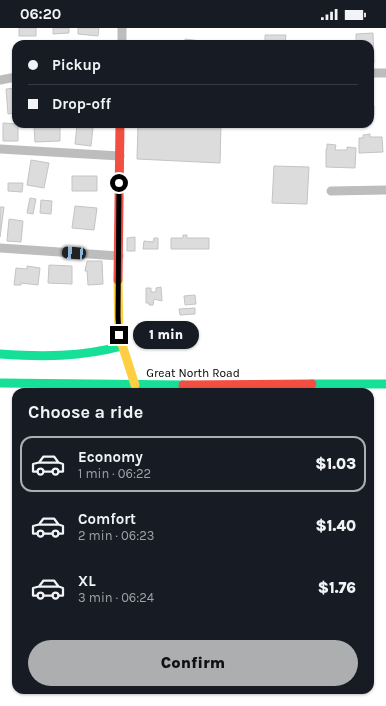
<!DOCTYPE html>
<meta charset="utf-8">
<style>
:root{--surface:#171b24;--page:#20242c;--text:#f1f3f6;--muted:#9ea1a6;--line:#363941;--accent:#adaeaf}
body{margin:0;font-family:Karla,sans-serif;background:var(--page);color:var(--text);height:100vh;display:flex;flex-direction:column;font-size:15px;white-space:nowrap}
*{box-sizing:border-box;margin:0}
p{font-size:13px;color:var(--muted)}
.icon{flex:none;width:22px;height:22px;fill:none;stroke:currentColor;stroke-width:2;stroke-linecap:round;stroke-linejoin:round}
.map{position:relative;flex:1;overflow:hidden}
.panel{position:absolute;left:12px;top:360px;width:362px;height:306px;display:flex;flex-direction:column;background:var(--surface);border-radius:12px;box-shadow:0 1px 3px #0004}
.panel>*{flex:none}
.guide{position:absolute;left:12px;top:12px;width:362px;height:88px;border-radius:12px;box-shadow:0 1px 3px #0004;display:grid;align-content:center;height:88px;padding:0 16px;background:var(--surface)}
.end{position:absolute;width:18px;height:18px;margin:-9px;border:5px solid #000;background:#fff;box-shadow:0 0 0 2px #fff}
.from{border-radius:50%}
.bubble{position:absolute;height:28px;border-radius:14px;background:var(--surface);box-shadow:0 1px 3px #0004;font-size:13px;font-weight:800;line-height:28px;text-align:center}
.car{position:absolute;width:12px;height:24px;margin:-12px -6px;border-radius:5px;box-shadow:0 0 3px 1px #0007;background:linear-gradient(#222 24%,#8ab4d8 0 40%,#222 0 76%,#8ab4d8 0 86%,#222 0)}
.guide b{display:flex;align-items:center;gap:14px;height:38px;font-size:15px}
.guide b+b{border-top:1px solid var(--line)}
.guide i{width:10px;height:10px;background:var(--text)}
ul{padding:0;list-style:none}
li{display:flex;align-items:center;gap:12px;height:56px;margin:0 8px 6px;padding:0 8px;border:2px solid transparent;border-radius:12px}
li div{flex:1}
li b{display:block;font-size:15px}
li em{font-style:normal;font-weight:800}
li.on{border-color:var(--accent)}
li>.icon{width:36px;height:36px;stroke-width:1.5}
h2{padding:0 16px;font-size:18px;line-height:48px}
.cta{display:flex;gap:8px;margin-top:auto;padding:8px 16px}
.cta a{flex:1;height:46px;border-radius:24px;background:var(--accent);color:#111;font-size:16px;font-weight:800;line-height:46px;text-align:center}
.status{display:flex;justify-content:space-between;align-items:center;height:28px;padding:0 20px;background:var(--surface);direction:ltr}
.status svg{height:11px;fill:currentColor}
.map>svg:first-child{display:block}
.building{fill:#dcdcdc;stroke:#c4c4c4}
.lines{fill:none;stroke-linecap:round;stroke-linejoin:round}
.street{stroke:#bdbdbd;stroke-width:9}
.fast{stroke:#16e098;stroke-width:9}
.slow{stroke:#ffcf43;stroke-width:9}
.jam{stroke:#f24e42;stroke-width:9}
.route{stroke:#000;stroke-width:5}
.labels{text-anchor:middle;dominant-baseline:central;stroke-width:3.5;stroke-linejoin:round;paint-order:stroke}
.street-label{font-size:12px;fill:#000;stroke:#fff}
</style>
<div class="status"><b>06:20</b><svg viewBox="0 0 49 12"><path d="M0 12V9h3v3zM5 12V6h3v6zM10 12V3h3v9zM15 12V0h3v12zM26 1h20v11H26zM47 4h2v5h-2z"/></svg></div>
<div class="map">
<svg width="386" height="678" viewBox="0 0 386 678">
<rect width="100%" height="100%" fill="#fff"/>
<path class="building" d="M 19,0 L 36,0 L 36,8 L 19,8 Z
M 53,0 L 69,0 L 69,5 L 53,6 Z
M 78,0 L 99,0 L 98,8 L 78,6 Z
M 373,5 L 374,35 L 370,35 L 370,16 L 356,16 L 356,6 Z
M 265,7 L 286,7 L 285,16 L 265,16 Z
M 185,11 L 201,13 L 201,16 L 185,16 Z
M 16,60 L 16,85 L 8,86 L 6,61 Z
M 370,64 L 370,78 L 374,78 L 374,87 L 370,87 Z
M 3,95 L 18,96 L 18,113 L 3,113 Z
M 138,96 L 221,96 L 220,135 L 137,131 Z
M 60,97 L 60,113 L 35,114 L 34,98 Z
M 77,97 L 93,99 L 91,118 L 75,116 Z
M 370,106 L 370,109 L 382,109 L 383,124 L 359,125 L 359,110 L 363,110 L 363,107 Z
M 327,116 L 336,117 L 335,122 L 347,122 L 347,119 L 356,120 L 355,140 L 326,139 L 326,121 L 327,121 Z
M 31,132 L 49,135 L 44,160 L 27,157 Z
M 274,138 L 309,139 L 307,176 L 272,175 Z
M 72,148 L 97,148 L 97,163 L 72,163 Z
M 8,155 L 23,155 L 22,164 L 8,163 Z
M 30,170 L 36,171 L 33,186 L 27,185 Z
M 41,172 L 52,173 L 51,186 L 40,185 Z
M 75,178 L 97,180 L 94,202 L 72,200 Z
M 0,179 L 4,179 L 0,209 Z
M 9,191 L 23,193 L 21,214 L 7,213 Z
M 183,207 L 187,207 L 187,210 L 209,210 L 209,221 L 171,221 L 171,210 L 183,210 Z
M 135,209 L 135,223 L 127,223 L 127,210 Z
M 154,210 L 158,210 L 158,221 L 143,221 L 144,213 L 153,214 Z
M 87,233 L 102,233 L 103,256 L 88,257 L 87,243 L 85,243 Z
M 49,237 L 72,238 L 72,256 L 48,255 Z
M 27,238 L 40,240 L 38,257 L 21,255 L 21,257 L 14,257 L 16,240 L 27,241 Z
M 161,259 L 162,273 L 154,271 L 153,277 L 149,277 L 149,275 L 146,275 L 146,260 L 151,260 L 151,264 L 156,264 L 156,260 Z
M 195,267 L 196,276 L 185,277 L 184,268 Z
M 195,280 L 195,286 L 180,287 L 179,281 Z"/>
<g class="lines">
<path class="street" d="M 122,16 L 122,0
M 370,45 L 386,45
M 0,52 L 16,49
M 0,121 L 120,128
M 331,163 L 386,162
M 0,220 L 119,228"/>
<path class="fast" d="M 0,326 C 42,329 81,329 122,318
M 0,355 L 183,357
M 312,356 L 386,356"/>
<path class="slow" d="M 118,252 L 119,307 L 135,357"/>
<path class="jam" d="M 118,252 L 120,96
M 183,357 L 312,356"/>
</g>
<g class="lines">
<path class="route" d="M 119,155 L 118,289 L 119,307"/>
</g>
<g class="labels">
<g class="street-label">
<text x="193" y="345">Great North Road</text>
</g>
</g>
</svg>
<i class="end from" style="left:119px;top:155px"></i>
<i class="end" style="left:119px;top:307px"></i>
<div class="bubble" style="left:133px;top:293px;width:66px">1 min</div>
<i class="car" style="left:74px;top:225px;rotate:274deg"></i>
<div class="guide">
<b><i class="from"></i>Pickup</b>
<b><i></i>Drop-off</b>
</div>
<section class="panel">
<h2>Choose a ride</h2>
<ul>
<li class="on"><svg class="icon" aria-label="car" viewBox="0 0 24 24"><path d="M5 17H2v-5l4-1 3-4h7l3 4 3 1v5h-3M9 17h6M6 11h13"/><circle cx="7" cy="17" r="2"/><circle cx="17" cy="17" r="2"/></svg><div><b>Economy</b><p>1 min · 06:22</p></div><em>$1.03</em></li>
<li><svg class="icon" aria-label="car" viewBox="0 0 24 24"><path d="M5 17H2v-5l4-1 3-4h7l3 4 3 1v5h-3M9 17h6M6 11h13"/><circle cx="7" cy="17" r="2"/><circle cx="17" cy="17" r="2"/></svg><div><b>Comfort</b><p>2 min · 06:23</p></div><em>$1.40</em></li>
<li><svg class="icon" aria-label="car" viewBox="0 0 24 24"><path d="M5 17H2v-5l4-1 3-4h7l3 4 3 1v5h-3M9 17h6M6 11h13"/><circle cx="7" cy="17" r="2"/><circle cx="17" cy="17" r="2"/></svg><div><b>XL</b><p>3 min · 06:24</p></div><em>$1.76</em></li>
</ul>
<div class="cta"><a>Confirm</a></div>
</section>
</div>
